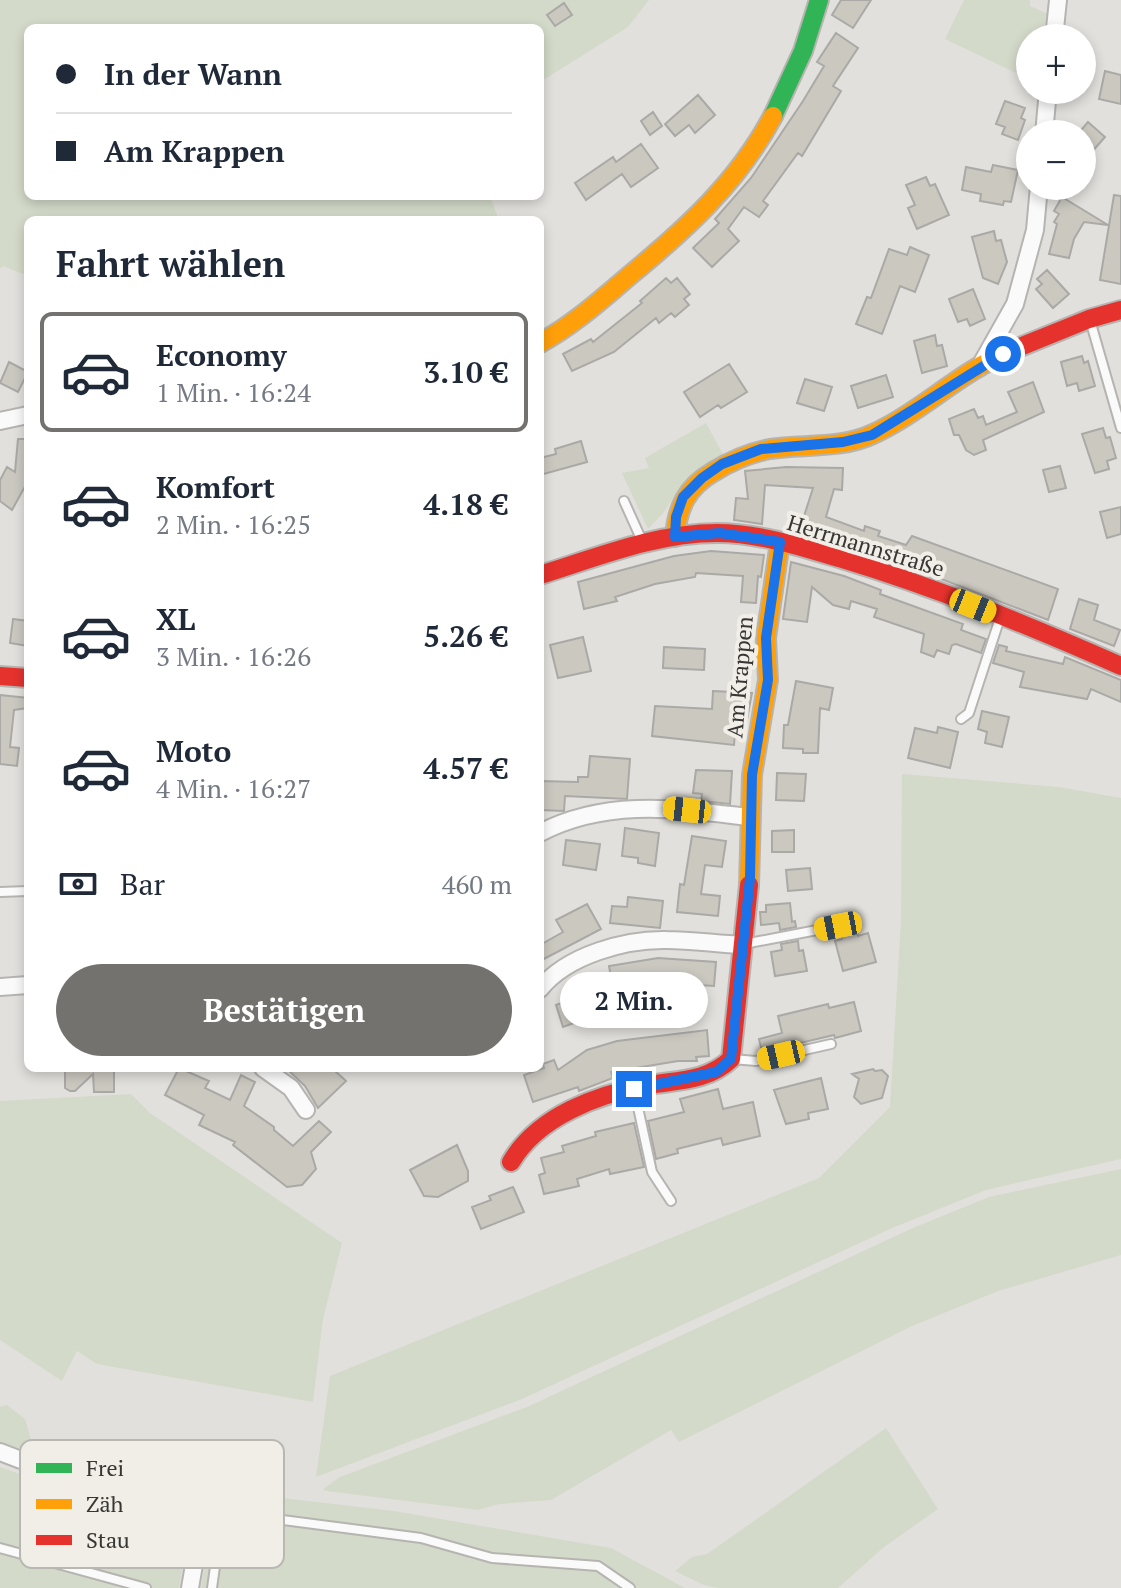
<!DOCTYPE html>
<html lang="de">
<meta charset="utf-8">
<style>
:root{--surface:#fff;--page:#f2f2f3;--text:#1f2937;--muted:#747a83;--line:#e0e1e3;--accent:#73726e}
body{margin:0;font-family:"PT Serif",serif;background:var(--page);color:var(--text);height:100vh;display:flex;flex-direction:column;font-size:30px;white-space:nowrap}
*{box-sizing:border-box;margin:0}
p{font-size:26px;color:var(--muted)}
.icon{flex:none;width:44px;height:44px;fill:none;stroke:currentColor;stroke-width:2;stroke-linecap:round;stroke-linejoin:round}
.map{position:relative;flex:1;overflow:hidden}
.side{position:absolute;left:24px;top:216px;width:520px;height:856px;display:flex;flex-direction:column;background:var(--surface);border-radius:12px;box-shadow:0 4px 12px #0003}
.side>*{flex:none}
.hud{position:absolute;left:24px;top:24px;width:520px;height:176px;border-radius:12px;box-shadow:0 4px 12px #0003;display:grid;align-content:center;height:176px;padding:0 32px;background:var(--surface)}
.controls{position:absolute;left:1016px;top:24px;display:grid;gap:16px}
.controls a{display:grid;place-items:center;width:80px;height:80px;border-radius:50%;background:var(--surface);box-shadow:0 4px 12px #0003;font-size:40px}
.end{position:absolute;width:36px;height:36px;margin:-18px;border:10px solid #1a73e8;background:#fff;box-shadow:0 0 0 4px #fff}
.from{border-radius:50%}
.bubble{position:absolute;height:56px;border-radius:28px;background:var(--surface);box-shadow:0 4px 12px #0003;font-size:26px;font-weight:800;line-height:56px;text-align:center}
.car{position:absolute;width:24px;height:48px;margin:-24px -12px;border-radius:10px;box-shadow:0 0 6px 2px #0007;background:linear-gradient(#f5c518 24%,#345 0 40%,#f5c518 0 76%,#345 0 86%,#f5c518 0)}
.hud b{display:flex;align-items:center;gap:28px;height:76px;font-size:30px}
.hud b+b{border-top:2px solid var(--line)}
.hud i{width:20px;height:20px;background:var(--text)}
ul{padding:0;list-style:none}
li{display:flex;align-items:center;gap:24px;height:120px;margin:0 16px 12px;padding:0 16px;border:4px solid transparent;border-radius:12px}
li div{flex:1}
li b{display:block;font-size:30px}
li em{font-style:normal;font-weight:800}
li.on{border-color:var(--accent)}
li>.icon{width:72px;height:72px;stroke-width:1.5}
h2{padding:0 32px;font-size:36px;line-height:96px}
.pay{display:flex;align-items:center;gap:20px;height:88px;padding:0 32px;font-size:30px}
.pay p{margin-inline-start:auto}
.action{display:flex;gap:16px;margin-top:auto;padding:16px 32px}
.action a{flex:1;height:92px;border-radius:48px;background:var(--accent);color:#fff;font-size:32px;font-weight:800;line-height:92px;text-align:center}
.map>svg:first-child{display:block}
.green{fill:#d3dac9}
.building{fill:#cbc8c0;stroke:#aaa9a6;stroke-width:2}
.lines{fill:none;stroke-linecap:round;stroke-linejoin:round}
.lane-casing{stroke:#b5b4b1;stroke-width:12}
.street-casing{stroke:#b5b4b1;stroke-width:20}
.fast-casing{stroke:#b5b4b1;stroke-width:22}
.slow-casing{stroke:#b5b4b1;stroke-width:22}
.jam-casing{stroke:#b5b4b1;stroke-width:22}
.lane{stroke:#fbfafa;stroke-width:8}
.street{stroke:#fbfafa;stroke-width:16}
.fast{stroke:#30b455;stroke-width:18}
.slow{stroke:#ff9f0a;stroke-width:18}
.jam{stroke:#e5322d;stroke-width:18}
.route{stroke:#1a73e8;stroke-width:10}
.labels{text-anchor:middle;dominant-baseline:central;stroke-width:8;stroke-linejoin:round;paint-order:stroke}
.street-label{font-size:22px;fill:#373633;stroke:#f1eee8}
.key{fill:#f1eee8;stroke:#b9b7b2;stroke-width:2}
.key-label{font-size:22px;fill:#373633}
</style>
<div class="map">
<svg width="1121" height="1588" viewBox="0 0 1121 1588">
<rect width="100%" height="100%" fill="#e2e0dc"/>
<path class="green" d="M 0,0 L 649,0 L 628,27 L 540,82 L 540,28 L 28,28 L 28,196 L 490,196 L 499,220 L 28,220 L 28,276 L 3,266 L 0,269 Z
M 964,0 L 1030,0 L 1030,6 L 1048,14 L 1042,36 L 1035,34 L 1030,38 L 1030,43 L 1016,73 L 945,39 Z
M 706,423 L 724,456 L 680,488 L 664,512 L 648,529 L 622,473 L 649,468 L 645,458 Z
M 902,774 L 1059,787 L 1121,798 L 1121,1159 L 986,1190 L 890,1229 L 522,1399 L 316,1477 L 330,1376 L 819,1178 L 890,1107 L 901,920 Z
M 131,1094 L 150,1113 L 342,1243 L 323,1319 L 313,1402 L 97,1364 L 77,1351 L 62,1381 L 0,1340 L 0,1101 Z
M 1121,1169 L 1121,1255 L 998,1291 L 912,1326 L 679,1442 L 671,1430 L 551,1500 L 499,1504 L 478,1510 L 326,1491 L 323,1489 L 340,1477 L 527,1407 L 913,1228 L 989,1197 Z
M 7,1405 L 25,1419 L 33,1446 L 73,1461 L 105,1469 L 103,1472 L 32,1459 L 0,1446 L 0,1407 Z
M 886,1428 L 938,1509 L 884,1547 L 838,1588 L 719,1588 L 704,1585 L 675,1571 L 692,1557 L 707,1554 Z
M 0,1467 L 56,1487 L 192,1505 L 179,1588 L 0,1588 Z
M 238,1493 L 394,1511 L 611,1548 L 685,1588 L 201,1588 L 214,1507 L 222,1497 Z"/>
<path class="building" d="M 841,0 L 871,0 L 853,28 L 832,15 Z
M 564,3 L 572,15 L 555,26 L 547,15 Z
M 836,33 L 858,48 L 833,86 L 841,91 L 802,156 L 798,153 L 763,201 L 768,205 L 759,217 L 744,207 L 728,229 L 739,241 L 712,267 L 693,248 L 719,223 L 715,219 L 751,178 L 803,101 L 824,66 L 817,62 Z
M 1105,71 L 1121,75 L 1121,104 L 1099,99 Z
M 698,95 L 715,115 L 695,133 L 689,125 L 675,136 L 665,124 Z
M 1005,101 L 1025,108 L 1021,118 L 1025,120 L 1018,140 L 1002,134 L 1005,127 L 996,124 Z
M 653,112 L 662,126 L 650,135 L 641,121 Z
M 1088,122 L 1105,137 L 1082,163 L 1082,129 Z
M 641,144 L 658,168 L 631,187 L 622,174 L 586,200 L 575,183 L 613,157 L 616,162 Z
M 993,165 L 1018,170 L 1011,202 L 1004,201 L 1003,205 L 980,201 L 981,194 L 962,190 L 966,167 L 991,172 Z
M 926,177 L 930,186 L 935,184 L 949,215 L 917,229 L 908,208 L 915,205 L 906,185 Z
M 1114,195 L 1121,196 L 1121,284 L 1100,280 Z
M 1062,197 L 1108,225 L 1084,222 L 1074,239 L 1069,258 L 1049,254 L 1057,224 L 1054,222 L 1059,214 L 1054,211 Z
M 994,231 L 996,241 L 1001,240 L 1007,262 L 998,284 L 983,278 L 972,237 Z
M 910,247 L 929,255 L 915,292 L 900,286 L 882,334 L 856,324 L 867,297 L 871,298 L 889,249 L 907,255 Z
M 1047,270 L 1069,294 L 1053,308 L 1036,289 L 1042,284 L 1037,279 Z
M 666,278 L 671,283 L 677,278 L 690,294 L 684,299 L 689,305 L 675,317 L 671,313 L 659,323 L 656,318 L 614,352 L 572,371 L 563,354 L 591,339 L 593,342 L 642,303 L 640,301 Z
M 973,289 L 985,319 L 970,326 L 967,319 L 958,322 L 949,299 Z
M 935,335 L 937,346 L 942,345 L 947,366 L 922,373 L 914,341 Z
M 1082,356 L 1084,363 L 1088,361 L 1095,386 L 1079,391 L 1077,383 L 1067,386 L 1061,362 Z
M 9,362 L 28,372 L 18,392 L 0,383 Z
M 729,364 L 747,392 L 721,408 L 718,405 L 700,417 L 684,392 Z
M 886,375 L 893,397 L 858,408 L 851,386 Z
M 805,379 L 832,387 L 824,411 L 797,403 Z
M 1033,382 L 1044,412 L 983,440 L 986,450 L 974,455 L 966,450 L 959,435 L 954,435 L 949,419 L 974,409 L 978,418 L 983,416 L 986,425 L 1017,412 L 1008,392 Z
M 1103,428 L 1106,438 L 1110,437 L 1116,458 L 1107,461 L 1109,469 L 1095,473 L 1082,434 Z
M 18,439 L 28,439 L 28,481 L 12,510 L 0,501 L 0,480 L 7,467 L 15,472 Z
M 581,441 L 587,462 L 540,475 L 540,458 L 556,454 L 555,449 Z
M 1060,466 L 1066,488 L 1049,492 L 1043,470 Z
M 786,467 L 843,468 L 842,490 L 834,489 L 826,517 L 864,531 L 865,526 L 880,531 L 878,536 L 906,545 L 912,536 L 1058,589 L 1048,620 L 905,565 L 799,532 L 813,488 L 765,485 L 762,524 L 734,520 L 736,498 L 748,499 L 745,471 Z
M 1121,507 L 1121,534 L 1107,538 L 1100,512 Z
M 711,551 L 764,555 L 761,577 L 758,576 L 756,603 L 741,602 L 743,576 L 696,573 L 695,577 L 655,584 L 615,597 L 617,601 L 584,609 L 578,582 L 674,556 Z
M 791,562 L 844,576 L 881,590 L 880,594 L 963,624 L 961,630 L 986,639 L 981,653 L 956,644 L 952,645 L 949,654 L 937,650 L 934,657 L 921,652 L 924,634 L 874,617 L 877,609 L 851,601 L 849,609 L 833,605 L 812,587 L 807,622 L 783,619 Z
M 1079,599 L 1098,605 L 1094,620 L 1120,630 L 1114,646 L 1070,629 Z
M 13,619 L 28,621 L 28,646 L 10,643 Z
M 583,637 L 591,671 L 558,678 L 550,645 Z
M 999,645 L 1007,647 L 1006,651 L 1063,664 L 1065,657 L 1121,680 L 1121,702 L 1091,689 L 1087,699 L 1020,687 L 1024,672 L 993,663 Z
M 664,647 L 705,649 L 704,670 L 663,668 Z
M 796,681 L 833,688 L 829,710 L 820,708 L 818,753 L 803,753 L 803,749 L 783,748 L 784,725 L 788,725 Z
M 713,691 L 752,693 L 745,730 L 741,730 L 741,733 L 735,733 L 734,745 L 652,736 L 655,706 L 712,709 Z
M 0,695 L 28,698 L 28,708 L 14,710 L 10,747 L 19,748 L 17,766 L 0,764 Z
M 982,711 L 1009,717 L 1002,747 L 985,743 L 987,732 L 978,729 Z
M 938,727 L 958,732 L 950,768 L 908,758 L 915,728 L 937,733 Z
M 590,756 L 630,759 L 627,799 L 565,796 L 564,811 L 540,810 L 540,781 L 578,782 L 578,777 L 588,777 Z
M 696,770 L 732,771 L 730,804 L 701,801 L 702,794 L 693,793 Z
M 777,773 L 806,774 L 804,801 L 776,800 Z
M 625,828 L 659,833 L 655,866 L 638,863 L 638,858 L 622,856 Z
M 794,830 L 794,852 L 772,852 L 772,831 Z
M 692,836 L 726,841 L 722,867 L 705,865 L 701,894 L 720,896 L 718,916 L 677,912 L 680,884 L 684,885 Z
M 566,840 L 600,844 L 596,870 L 563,865 Z
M 810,868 L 812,889 L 788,891 L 786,870 Z
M 628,897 L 663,901 L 660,928 L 610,923 L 612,906 L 627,907 Z
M 790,903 L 792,922 L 795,921 L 796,927 L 780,930 L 779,923 L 761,925 L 760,912 L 766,912 L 766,905 Z
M 587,904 L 601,929 L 540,961 L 540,945 L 563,932 L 556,920 Z
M 857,931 L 858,936 L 868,933 L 876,962 L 843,971 L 835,941 L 842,939 L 841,935 Z
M 798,941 L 799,951 L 803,950 L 807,971 L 775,976 L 771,952 L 782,950 L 781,944 Z
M 658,958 L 716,962 L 714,986 L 699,985 L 699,992 L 654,989 L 657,1006 L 633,1010 L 629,986 L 613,988 L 609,966 Z
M 580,997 L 588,1018 L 563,1027 L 556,1005 Z
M 854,1002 L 861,1031 L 835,1038 L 834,1035 L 762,1052 L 759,1039 L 782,1033 L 778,1016 L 828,1004 L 829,1008 Z
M 707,1030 L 709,1056 L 696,1057 L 697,1061 L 678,1061 L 611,1072 L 613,1078 L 579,1091 L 578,1087 L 533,1102 L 524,1075 L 544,1068 L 543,1064 L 554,1060 L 558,1070 L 587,1050 L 617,1041 Z
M 65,1068 L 114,1068 L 114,1092 L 94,1092 L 93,1074 L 75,1091 L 70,1091 L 65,1088 Z
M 179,1068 L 209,1081 L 205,1088 L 230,1100 L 241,1075 L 255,1082 L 244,1106 L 274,1127 L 274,1130 L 293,1146 L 319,1121 L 331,1132 L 311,1152 L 316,1169 L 302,1185 L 287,1187 L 233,1145 L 235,1142 L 199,1125 L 204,1115 L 165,1095 Z
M 286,1068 L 332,1068 L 346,1081 L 318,1108 L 305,1086 Z
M 873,1069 L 875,1071 L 882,1070 L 888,1076 L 882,1098 L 861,1104 L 854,1097 L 859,1079 L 852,1074 Z
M 821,1078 L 828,1109 L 808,1113 L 809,1119 L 786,1124 L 774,1090 Z
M 718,1089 L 723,1109 L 753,1102 L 760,1136 L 723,1145 L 721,1138 L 677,1149 L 678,1153 L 656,1159 L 648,1121 L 684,1112 L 680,1099 Z
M 634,1123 L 644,1167 L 610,1174 L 609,1169 L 577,1179 L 579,1186 L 544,1194 L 539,1175 L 545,1173 L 541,1158 L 564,1152 L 562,1146 L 596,1136 L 595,1132 Z
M 457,1145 L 468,1171 L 468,1181 L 438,1197 L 424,1196 L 410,1170 Z
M 513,1187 L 524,1212 L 481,1229 L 472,1207 L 491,1200 L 489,1196 Z"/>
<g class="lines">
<g class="lane-casing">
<path id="lane" d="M 1090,320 L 1121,428
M 624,501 L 643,543
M 961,719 L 969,713 L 1000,618
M 0,892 L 28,891
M 744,944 L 838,926
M 732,1059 L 756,1061 L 831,1044
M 634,1089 L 652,1172 L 671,1201
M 0,1548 L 146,1588
M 212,1588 L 222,1517 L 237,1514 L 421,1538 L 492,1558 L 598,1566 L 630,1588"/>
</g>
<g class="street-casing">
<path id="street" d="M 1054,38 L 1058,0
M 1044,134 L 1048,90
M 979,368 L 1015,304 L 1035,230 L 1039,186
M 0,421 L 28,415
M 540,833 C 607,798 678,809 749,817
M 0,987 L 28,985
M 540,989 C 567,955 626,939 667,940 C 692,940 717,944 743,945
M 263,1068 L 291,1088 L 306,1110
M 0,1452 C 35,1466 77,1481 115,1480 C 139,1480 167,1473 190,1482 C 199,1486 202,1492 205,1501 L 190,1588"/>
</g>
<g class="fast-casing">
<path id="fast" d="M 773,116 L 803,51 L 819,0"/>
</g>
<g class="slow-casing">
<path id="slow" d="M 540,343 C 573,325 601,300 629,276 C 686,229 738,182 773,116
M 675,537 C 677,508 687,487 713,472 C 731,461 749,453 770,449 C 803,444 842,449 873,434 C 921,412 961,371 1010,351
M 749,885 L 752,775 L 768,680 L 766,638 L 780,542"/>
</g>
<g class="jam-casing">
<path id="jam" d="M 1010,351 L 1089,319 L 1121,310
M 540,575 C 598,557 656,533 717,533 C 759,533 802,547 842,559 C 938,588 1030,626 1121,666
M 0,676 L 28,678
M 511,1162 C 538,1116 598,1094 649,1085 C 679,1080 708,1081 731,1059 L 749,885"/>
</g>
<use href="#lane" class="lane"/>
<use href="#street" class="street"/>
<use href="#fast" class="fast"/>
<use href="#slow" class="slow"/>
<use href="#jam" class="jam"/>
</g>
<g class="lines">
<path class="route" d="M 634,1089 L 716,1072 L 731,1059 L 750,878 L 752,775 L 768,680 L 766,638 L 780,542 L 720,533 L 675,537 L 676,517 L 683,497 L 702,478 L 722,464 L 761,449 L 843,442 L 872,435 L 1003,354"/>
</g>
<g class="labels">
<g class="street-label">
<text transform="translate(866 545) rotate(17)">Herrmannstraße</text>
<text transform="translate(739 677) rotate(-85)">Am Krappen</text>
</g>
</g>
<rect x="20" y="1440" width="264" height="128" rx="12" class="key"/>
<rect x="36" y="1463" width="36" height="10" fill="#30b455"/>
<rect x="36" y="1499" width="36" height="10" fill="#ff9f0a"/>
<rect x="36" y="1535" width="36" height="10" fill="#e5322d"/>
<g class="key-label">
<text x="86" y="1476">Frei</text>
<text x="86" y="1512">Zäh</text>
<text x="86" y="1548">Stau</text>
</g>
</svg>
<div class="controls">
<a>+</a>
<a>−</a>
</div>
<i class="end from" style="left:1003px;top:354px"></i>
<i class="end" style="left:634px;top:1089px"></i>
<div class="bubble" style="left:560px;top:972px;width:148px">2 Min.</div>
<i class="car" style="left:973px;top:606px;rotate:112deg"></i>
<i class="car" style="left:687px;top:810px;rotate:276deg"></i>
<i class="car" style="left:838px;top:926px;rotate:259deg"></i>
<i class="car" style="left:781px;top:1055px;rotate:257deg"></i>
<div class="hud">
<b><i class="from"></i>In der Wann</b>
<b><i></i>Am Krappen</b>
</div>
<section class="side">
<h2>Fahrt wählen</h2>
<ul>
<li class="on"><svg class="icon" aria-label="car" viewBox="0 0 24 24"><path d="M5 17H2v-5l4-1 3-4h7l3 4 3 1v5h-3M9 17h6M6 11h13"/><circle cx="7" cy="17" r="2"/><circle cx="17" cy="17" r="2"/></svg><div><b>Economy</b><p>1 Min. · 16:24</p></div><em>3.10 €</em></li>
<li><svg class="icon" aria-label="car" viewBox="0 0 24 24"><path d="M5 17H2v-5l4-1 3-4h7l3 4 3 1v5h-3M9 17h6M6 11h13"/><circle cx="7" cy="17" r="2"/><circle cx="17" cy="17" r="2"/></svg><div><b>Komfort</b><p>2 Min. · 16:25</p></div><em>4.18 €</em></li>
<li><svg class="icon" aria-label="car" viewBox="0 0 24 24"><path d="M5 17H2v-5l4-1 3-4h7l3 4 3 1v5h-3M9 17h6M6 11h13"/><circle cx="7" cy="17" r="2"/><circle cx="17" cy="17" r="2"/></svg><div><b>XL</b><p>3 Min. · 16:26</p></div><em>5.26 €</em></li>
<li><svg class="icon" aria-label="car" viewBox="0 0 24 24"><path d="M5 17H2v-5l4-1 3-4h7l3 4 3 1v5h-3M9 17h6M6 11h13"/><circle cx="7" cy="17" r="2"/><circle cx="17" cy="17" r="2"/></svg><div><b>Moto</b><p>4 Min. · 16:27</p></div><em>4.57 €</em></li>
</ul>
<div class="pay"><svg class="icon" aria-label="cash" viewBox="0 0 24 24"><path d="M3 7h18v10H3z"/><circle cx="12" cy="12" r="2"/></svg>Bar<p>460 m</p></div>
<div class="action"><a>Bestätigen</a></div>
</section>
</div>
